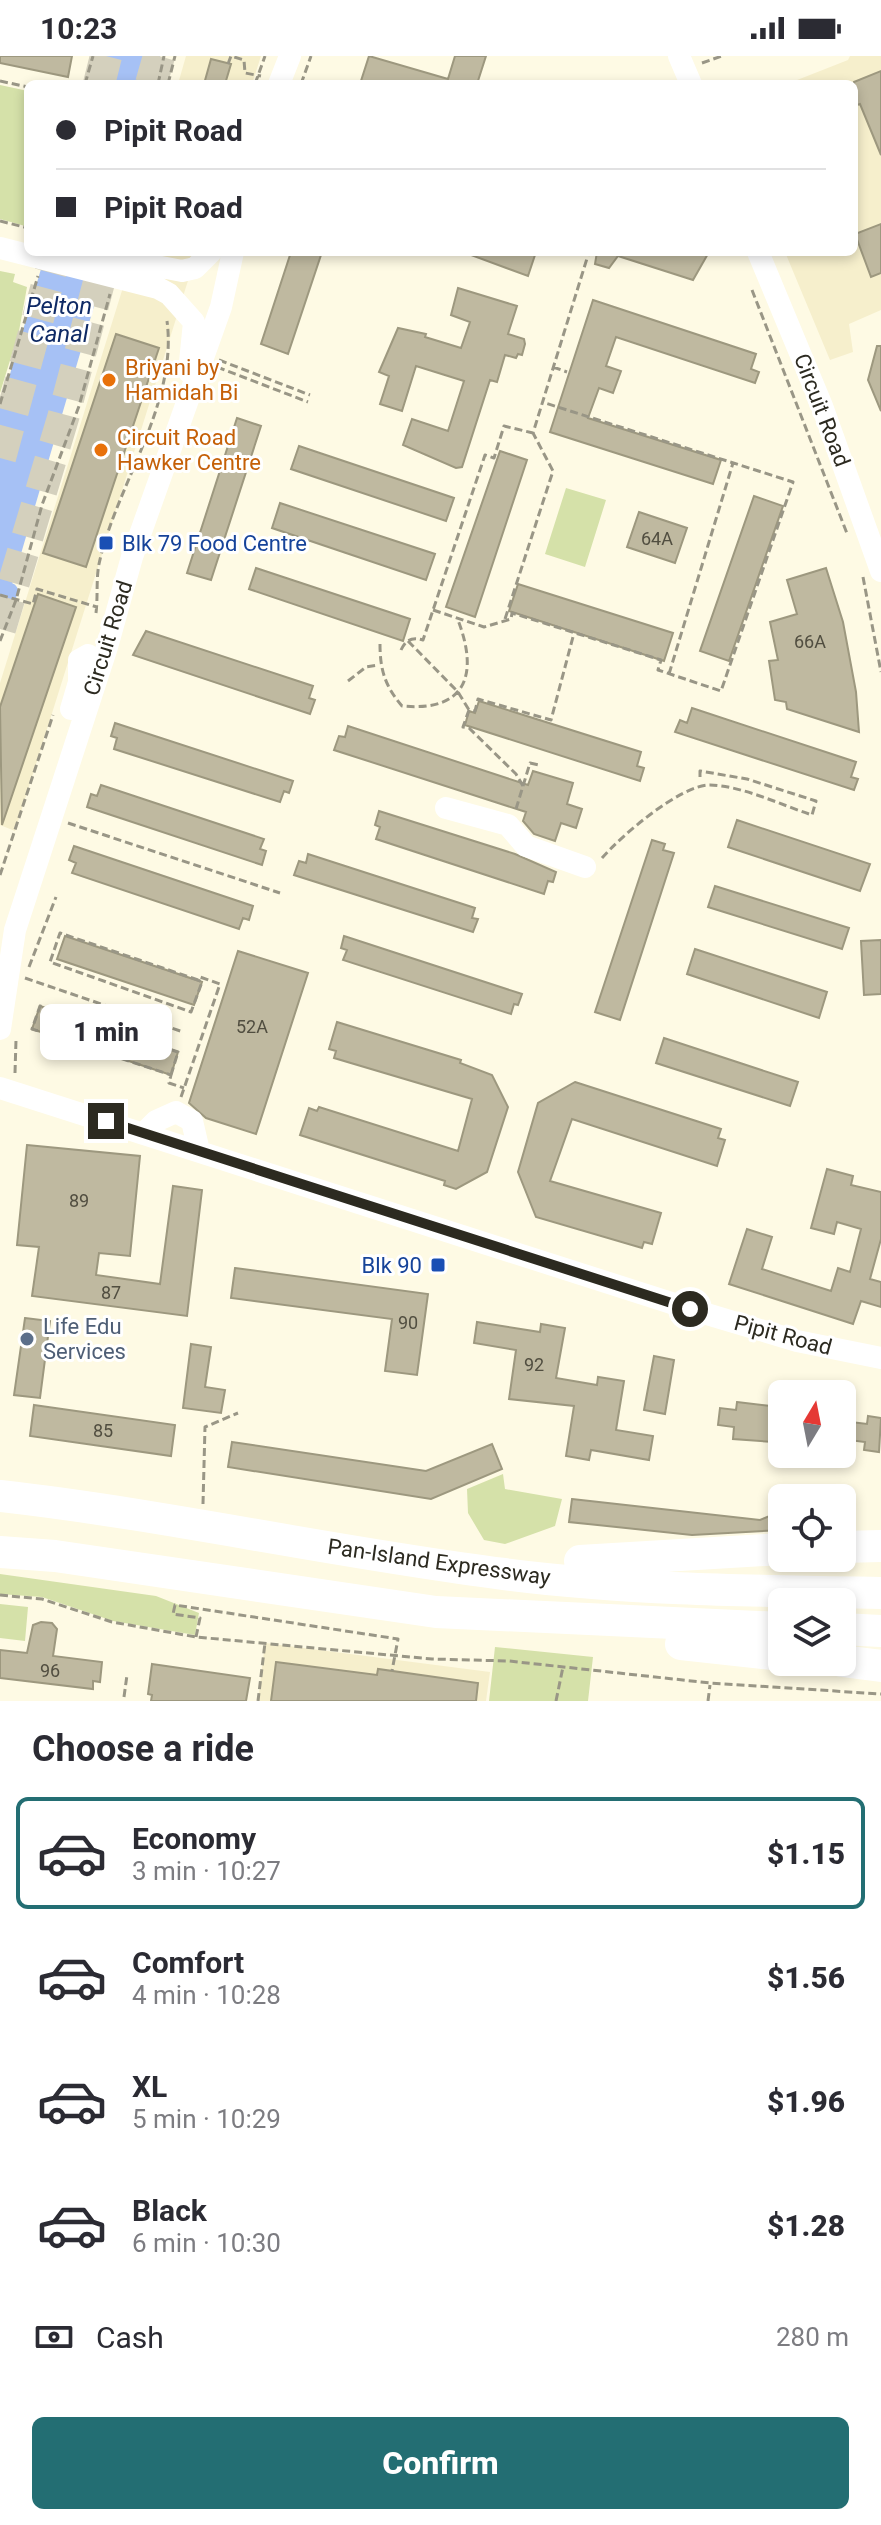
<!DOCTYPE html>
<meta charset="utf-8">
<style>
:root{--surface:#fff;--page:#f2f2f3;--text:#2b2b33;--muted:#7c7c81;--line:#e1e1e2;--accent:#236e73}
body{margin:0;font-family:Roboto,sans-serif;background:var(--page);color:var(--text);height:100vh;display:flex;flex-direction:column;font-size:30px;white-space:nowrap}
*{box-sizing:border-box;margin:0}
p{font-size:26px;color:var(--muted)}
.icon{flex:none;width:44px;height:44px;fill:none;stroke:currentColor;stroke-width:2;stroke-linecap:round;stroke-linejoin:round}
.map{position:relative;height:1645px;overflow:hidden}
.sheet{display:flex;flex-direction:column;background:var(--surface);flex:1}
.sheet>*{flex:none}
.banner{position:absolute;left:24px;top:24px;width:834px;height:176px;border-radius:12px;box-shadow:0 4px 12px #0003;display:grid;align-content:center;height:176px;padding:0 32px;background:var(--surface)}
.needle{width:52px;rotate:10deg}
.controls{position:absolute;left:768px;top:1324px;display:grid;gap:16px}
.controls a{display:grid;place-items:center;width:88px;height:88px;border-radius:12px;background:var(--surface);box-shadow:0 4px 12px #0003;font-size:40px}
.end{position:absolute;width:36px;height:36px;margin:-18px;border:10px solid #2c2a20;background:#fff;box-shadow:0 0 0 4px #fff}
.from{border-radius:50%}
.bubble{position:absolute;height:56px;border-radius:12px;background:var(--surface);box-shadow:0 4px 12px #0003;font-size:26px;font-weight:800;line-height:56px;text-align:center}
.banner b{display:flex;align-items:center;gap:28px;height:76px;font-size:30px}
.banner b+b{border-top:2px solid var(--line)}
.banner i{width:20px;height:20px;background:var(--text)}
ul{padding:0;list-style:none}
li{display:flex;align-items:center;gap:24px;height:112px;margin:0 16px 12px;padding:0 16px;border:4px solid transparent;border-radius:12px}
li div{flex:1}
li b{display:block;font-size:30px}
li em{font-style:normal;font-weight:800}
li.selected{border-color:var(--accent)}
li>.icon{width:72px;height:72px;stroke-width:1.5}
h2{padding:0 32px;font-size:36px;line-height:96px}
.pay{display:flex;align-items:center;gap:20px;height:88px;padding:0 32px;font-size:30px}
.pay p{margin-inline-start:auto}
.action{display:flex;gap:16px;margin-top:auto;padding:16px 32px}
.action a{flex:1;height:92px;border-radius:12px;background:var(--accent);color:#fff;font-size:32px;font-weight:800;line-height:92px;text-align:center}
.status{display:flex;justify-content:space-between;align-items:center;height:56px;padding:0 40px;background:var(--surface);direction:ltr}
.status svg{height:22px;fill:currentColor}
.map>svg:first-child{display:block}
.built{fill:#f6efcc}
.green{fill:#d5e1a9}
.water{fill:#a6c1f5}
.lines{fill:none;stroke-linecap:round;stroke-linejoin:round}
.canal{stroke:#a6c1f5;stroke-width:16}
.building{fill:#bfb9a0;stroke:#9d987f;stroke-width:2}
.highway-tunnel{stroke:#d4d0bd;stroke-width:32;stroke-dasharray:32 16;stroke-linecap:butt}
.path{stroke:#999686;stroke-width:3;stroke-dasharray:8 4;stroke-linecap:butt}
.minor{stroke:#fff;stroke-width:22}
.highway{stroke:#fff;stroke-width:32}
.route{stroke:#2c2a20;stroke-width:10}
.food-dot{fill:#e8710a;stroke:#fff;stroke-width:3}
.transit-dot{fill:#1a4fb4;stroke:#fff;stroke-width:3}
.service-dot{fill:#5c6f8a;stroke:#fff;stroke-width:3}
.labels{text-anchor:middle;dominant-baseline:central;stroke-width:6;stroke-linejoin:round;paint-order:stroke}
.number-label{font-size:18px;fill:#514e40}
.food-label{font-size:22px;fill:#c56008;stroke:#fff;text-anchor:start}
.street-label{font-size:22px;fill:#2c2a20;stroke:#fff}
.transit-label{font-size:22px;fill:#164399;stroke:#fff;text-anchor:start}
.service-label{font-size:22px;fill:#4e5e75;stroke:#fff;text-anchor:start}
.water-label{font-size:24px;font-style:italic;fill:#0f2a65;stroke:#fff}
</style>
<div class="status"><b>10:23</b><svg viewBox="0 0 49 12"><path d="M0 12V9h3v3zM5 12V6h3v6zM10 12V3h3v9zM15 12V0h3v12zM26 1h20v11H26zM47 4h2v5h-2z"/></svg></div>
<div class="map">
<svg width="881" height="1645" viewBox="0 0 881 1645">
<rect width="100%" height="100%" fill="#fefae4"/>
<path class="built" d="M 186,0 L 261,0 L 252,28 L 178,28 Z
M 850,0 L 881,0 L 881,254 L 849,268 L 853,296 L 830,304 L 785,196 L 854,196 L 854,28 L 787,28 L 848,4 Z
M 134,196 L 197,196 L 15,775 L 0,769 L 0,627 Z
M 265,1587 L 490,1616 L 486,1645 L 258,1645 Z"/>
<path class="green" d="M 0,29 L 28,35 L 25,170 L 0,163 Z
M 0,215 L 15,218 L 13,226 L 27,231 L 19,275 L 0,337 Z
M 566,432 L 606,444 L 585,511 L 545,498 Z
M 503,1418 L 505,1433 L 562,1443 L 555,1470 L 505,1488 L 484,1484 L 468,1457 L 467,1433 Z
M 0,1518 L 156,1540 L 199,1557 L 195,1579 L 113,1565 L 42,1541 L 0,1538 Z
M 0,1548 L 28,1551 L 25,1585 L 0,1582 Z
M 495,1591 L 593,1601 L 588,1645 L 489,1645 Z"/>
<path class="water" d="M 95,0 L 160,0 L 153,28 L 88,28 Z
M 46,196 L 110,196 L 10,535 L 0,532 L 0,352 Z"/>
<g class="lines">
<path class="canal" d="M 0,532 L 10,535 L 0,564"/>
</g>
<path class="building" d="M 0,0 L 72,0 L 68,21 L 0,7 Z
M 369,0 L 448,23 L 455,0 L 486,0 L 477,28 L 369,28 L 361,25 Z
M 211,3 L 231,8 L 225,28 L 204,28 Z
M 881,15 L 881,99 L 860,48 L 854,50 L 854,26 Z
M 881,168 L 881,217 L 871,221 L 855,178 Z
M 291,196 L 322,196 L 288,298 L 261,288 Z
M 463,196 L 536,196 L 528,220 Z
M 597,196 L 709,196 L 693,224 L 618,200 L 609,212 L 595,208 Z
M 458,232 L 517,250 L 508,278 L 524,283 L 525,288 L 522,299 L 518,298 L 516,302 L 505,299 L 497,326 L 490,324 L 462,411 L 456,412 L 403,389 L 412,363 L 448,375 L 464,325 L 416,310 L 402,355 L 380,348 L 389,320 L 379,316 L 398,272 L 426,278 L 425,281 L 461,292 L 470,266 L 451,259 Z
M 593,244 L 756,298 L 751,313 L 759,316 L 755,327 L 616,281 L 606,310 L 621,315 L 613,337 L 599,332 L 588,362 L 721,404 L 713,428 L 550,376 Z
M 116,278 L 159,292 L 86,511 L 43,497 Z
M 877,290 L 881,290 L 881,355 L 868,324 Z
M 237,362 L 261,370 L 211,524 L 187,517 Z
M 299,390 L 454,442 L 446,465 L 291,413 Z
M 500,395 L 527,404 L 475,561 L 446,551 Z
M 754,440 L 783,450 L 729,605 L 700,595 Z
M 280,447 L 435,498 L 426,524 L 272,472 Z
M 639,456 L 687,472 L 675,507 L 627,491 Z
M 256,512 L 410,563 L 403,585 L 249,533 Z
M 826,512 L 843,566 L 856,636 L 859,676 L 787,653 L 786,646 L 775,644 L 769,605 L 778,604 L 770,566 L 797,558 L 787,524 Z
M 518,528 L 673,577 L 664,605 L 509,555 Z
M 38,538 L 76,551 L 2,769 L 0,651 Z
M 146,575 L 313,630 L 309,642 L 315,644 L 310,658 L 133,599 Z
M 479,645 L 641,696 L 637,710 L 644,712 L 640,725 L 465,669 L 469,655 L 475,657 Z
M 692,652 L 856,706 L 851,721 L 858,723 L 854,734 L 675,676 L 680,664 L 687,667 Z
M 115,667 L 293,725 L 289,737 L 284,735 L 280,746 L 114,693 L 117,682 L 111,680 Z
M 348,670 L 528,729 L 533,715 L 573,727 L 567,748 L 582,753 L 576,772 L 561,767 L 555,785 L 534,778 L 523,765 L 526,756 L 334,694 L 339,680 L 345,681 Z
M 101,729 L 264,783 L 260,793 L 266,795 L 262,809 L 87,751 L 91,738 L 97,740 Z
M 379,755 L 515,798 L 556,816 L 553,826 L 548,825 L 544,838 L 376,783 L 380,771 L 375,769 Z
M 737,764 L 870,808 L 860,835 L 728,791 Z
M 652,784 L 665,788 L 663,794 L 674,797 L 620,964 L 595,956 Z
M 74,790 L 253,850 L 249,864 L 243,862 L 239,873 L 72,817 L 76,807 L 69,804 Z
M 308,798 L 475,852 L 472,862 L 478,863 L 473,876 L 294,819 L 299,805 L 306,807 Z
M 715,830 L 849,872 L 842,893 L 708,851 Z
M 65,880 L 202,926 L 194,949 L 57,903 Z
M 344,880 L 522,938 L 518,949 L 514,948 L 511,958 L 343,904 L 347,894 L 341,892 Z
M 881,884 L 881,938 L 864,939 L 861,885 Z
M 695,893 L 827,936 L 819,962 L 687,918 Z
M 238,895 L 308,917 L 256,1078 L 206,1062 L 189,1047 Z
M 40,950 L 178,996 L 171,1019 L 32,973 Z
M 337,966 L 461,1004 L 460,1007 L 492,1019 L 508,1051 L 487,1116 L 456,1133 L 444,1129 L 445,1125 L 300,1079 L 309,1052 L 317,1055 L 319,1051 L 458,1095 L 472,1043 L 334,1002 L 336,995 L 329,993 Z
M 664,982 L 798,1026 L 790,1050 L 656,1007 Z
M 575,1026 L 721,1073 L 718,1082 L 725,1084 L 717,1110 L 572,1063 L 550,1125 L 661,1157 L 652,1188 L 644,1186 L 642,1192 L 536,1161 L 518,1116 L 538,1047 Z
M 27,1089 L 140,1100 L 130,1200 L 99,1197 L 96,1219 L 160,1228 L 173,1130 L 202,1134 L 187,1260 L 32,1240 L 39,1191 L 17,1189 Z
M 827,1113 L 853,1120 L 851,1129 L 881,1136 L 881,1183 L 870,1223 L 881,1226 L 881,1251 L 861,1245 L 853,1268 L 729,1228 L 747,1173 L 772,1181 L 762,1213 L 831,1235 L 838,1212 L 850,1216 L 861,1173 L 837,1166 L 834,1178 L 811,1172 Z
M 235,1212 L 428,1238 L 417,1319 L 385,1315 L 392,1263 L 231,1242 Z
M 25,1262 L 50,1265 L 40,1342 L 14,1339 Z
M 477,1266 L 540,1276 L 541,1268 L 565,1272 L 556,1322 L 597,1329 L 598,1321 L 624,1325 L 616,1374 L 653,1380 L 649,1404 L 591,1394 L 589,1404 L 566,1400 L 574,1350 L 509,1343 L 516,1294 L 474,1287 Z
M 191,1288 L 211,1291 L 205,1331 L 225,1334 L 221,1357 L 183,1352 Z
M 654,1300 L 674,1304 L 665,1358 L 644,1354 Z
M 737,1346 L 779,1351 L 782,1376 L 774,1375 L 773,1386 L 733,1383 L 734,1371 L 718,1369 L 720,1352 L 736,1354 Z
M 34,1349 L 175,1369 L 171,1400 L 30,1380 Z
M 868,1360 L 881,1362 L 879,1396 L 864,1394 L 865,1386 L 842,1383 L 842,1365 L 867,1368 Z
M 232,1386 L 426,1415 L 492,1388 L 502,1413 L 431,1443 L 228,1411 Z
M 572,1443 L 760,1464 L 782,1455 L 782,1474 L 692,1479 L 569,1466 Z
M 41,1566 L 52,1567 L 57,1573 L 53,1600 L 102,1606 L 100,1626 L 93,1625 L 93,1633 L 0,1622 L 0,1594 L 27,1597 L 33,1569 Z
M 276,1606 L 377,1619 L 378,1613 L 478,1627 L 476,1645 L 271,1645 Z
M 152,1608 L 250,1622 L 246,1645 L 151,1645 L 152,1639 L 148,1638 Z"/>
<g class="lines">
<path class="highway-tunnel" d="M 99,28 L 106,0
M 151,28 L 159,0
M 0,402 L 56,196
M 0,573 L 63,362 L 107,196"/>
<path class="path" d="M 702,7 L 722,0
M 228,8 L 231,0 L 244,4 L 245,17 L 261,20
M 0,25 L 28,31
M 85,28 L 93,0
M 158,28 L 164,0
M 168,28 L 175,0
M 255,28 L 265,0
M 301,28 L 311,0
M 0,165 L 28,172
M 752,234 L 848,480
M 219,304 L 310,339
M 217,311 L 308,346
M 553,311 L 567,316
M 0,348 L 38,220
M 863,521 L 881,616
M 0,539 L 33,548 L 37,533 L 97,551
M 433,554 L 484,571 L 511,563 L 512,557 L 661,604 L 658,614 L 721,635 L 793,426 L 542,346
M 96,557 C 98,541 96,523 99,508 C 116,429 178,348 167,265
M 505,563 L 553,415 L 533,377 L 589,196
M 0,585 L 16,544 L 42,449 L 79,350 L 110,238
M 408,585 L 458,636 L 469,654
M 380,588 C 380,614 385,630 402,650 C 466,656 479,619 458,564
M 401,594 C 406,583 413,581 423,584 L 485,399 L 494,402 L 504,370 L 533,377
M 669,618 L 733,407
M 348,625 L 366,611 L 379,609
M 523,730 L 530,707 L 539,709
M 516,753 L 523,730 L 516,718 L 469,672 L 463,671 L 469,654 L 475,655 L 478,643 L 551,664 L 574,577
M 68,767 L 280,837
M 602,802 C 621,780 680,729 710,729 C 743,730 781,749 812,759 L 816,745 L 747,723 L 700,715 L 700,721
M 0,819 L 53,659
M 29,911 L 56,841
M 25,922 L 183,976
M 15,1017 L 16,984
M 171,1019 L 178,996 L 40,950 L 32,973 L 171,1019 L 169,1027 L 184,1032
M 181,1041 L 220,928 L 200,921 L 198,924 L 60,877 L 50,906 L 191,956 L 202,926 L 198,924
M 203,1448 L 205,1371 L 238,1357
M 0,1539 L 42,1543 L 112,1566 L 196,1581 L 432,1603 L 509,1605 L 710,1627 L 881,1638
M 196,1581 L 200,1562 L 173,1558 L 175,1549 L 398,1583 L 392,1615
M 124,1641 L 127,1619
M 258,1645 L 265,1587
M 556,1645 L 563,1611
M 708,1645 L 710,1629"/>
<path class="minor" d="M 679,0 L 691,28
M 279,28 L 290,0
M 0,192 L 158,232 L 169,238 L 194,266 L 189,316
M 83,196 L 182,215 L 195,212 L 211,196
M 758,196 L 822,350 L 881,515
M 71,653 L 79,626 L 79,604 L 88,599 L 100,613
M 446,752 L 508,769 L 526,790 L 585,811
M 0,973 L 15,874 L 107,591 L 132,501 L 221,251 L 233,196
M 0,1032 L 690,1253 L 797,1285 L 881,1302
M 144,1077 L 156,1065 L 176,1056 L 192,1065 L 199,1095"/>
<path class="highway" d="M 0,1440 C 169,1459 335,1497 504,1518 C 628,1534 756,1535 881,1537
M 842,1491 L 881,1490
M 0,1496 L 55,1500 L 436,1556 L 782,1572
M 580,1505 L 782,1493
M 842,1573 L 881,1575
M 681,1588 L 782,1599
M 842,1605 L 881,1610"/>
</g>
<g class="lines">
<path class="route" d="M 106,1065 L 690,1253"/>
</g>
<g class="food-dot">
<circle cx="109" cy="324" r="8"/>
<circle cx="101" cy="394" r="8"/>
</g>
<g class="transit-dot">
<rect x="98" y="479" width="16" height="16" rx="4"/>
<rect x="430" y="1201" width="16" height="16" rx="4"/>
</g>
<circle class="service-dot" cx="27" cy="1283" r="8"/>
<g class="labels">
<g class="number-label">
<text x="657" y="482">64A</text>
<text x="810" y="585">66A</text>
<text x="252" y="970">52A</text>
<text x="79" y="1144">89</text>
<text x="111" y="1236">87</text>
<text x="408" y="1266">90</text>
<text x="534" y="1308">92</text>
<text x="103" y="1374">85</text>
<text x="50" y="1614">96</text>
</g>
<g class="food-label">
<text x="125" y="311">Briyani by<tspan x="125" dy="25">Hamidah Bi</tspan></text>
<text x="117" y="381">Circuit Road<tspan x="117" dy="25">Hawker Centre</tspan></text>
</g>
<g class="street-label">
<text transform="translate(822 354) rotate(69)">Circuit Road</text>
<text transform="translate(108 582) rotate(-73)">Circuit Road</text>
<text transform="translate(783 1279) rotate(15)">Pipit Road</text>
<text transform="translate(439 1506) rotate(8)">Pan-Island Expressway</text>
</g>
<g class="transit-label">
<text x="122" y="487">Blk 79 Food Centre</text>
<text x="422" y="1209" text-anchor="end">Blk 90</text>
</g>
<g class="service-label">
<text x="43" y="1270">Life Edu<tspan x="43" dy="25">Services</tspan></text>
</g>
<g class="water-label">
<text x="59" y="250">Pelton<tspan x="59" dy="28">Canal</tspan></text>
</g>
</g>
</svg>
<div class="controls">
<a><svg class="needle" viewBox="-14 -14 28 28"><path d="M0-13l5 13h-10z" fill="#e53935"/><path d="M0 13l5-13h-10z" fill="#7c7c81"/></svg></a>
<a><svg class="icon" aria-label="locate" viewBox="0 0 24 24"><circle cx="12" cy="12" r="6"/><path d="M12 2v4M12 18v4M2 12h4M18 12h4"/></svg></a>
<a><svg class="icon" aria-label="layers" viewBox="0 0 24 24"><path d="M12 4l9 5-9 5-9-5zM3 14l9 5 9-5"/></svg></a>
</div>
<i class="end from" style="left:690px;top:1253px"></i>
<i class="end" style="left:106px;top:1065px"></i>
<div class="bubble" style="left:40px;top:948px;width:132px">1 min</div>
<div class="banner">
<b><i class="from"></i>Pipit Road</b>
<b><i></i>Pipit Road</b>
</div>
</div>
<section class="sheet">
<h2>Choose a ride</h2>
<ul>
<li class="selected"><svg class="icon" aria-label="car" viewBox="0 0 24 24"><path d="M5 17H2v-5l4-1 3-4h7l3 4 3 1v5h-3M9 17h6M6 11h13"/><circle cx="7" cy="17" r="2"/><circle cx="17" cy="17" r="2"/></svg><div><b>Economy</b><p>3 min · 10:27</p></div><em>$1.15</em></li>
<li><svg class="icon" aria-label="car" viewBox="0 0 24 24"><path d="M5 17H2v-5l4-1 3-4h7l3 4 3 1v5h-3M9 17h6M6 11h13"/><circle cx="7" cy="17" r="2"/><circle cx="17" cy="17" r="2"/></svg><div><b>Comfort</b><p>4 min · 10:28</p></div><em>$1.56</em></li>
<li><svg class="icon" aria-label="car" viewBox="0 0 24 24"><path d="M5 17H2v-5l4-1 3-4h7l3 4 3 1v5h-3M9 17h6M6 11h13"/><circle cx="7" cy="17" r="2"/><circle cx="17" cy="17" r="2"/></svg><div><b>XL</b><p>5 min · 10:29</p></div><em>$1.96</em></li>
<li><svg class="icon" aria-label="car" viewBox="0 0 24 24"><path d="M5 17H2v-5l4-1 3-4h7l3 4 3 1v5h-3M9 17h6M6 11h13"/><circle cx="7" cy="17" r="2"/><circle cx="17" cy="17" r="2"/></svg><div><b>Black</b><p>6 min · 10:30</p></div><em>$1.28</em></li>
</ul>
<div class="pay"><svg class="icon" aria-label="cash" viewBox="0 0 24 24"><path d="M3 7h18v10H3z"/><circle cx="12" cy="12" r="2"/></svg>Cash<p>280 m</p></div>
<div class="action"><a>Confirm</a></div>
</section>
